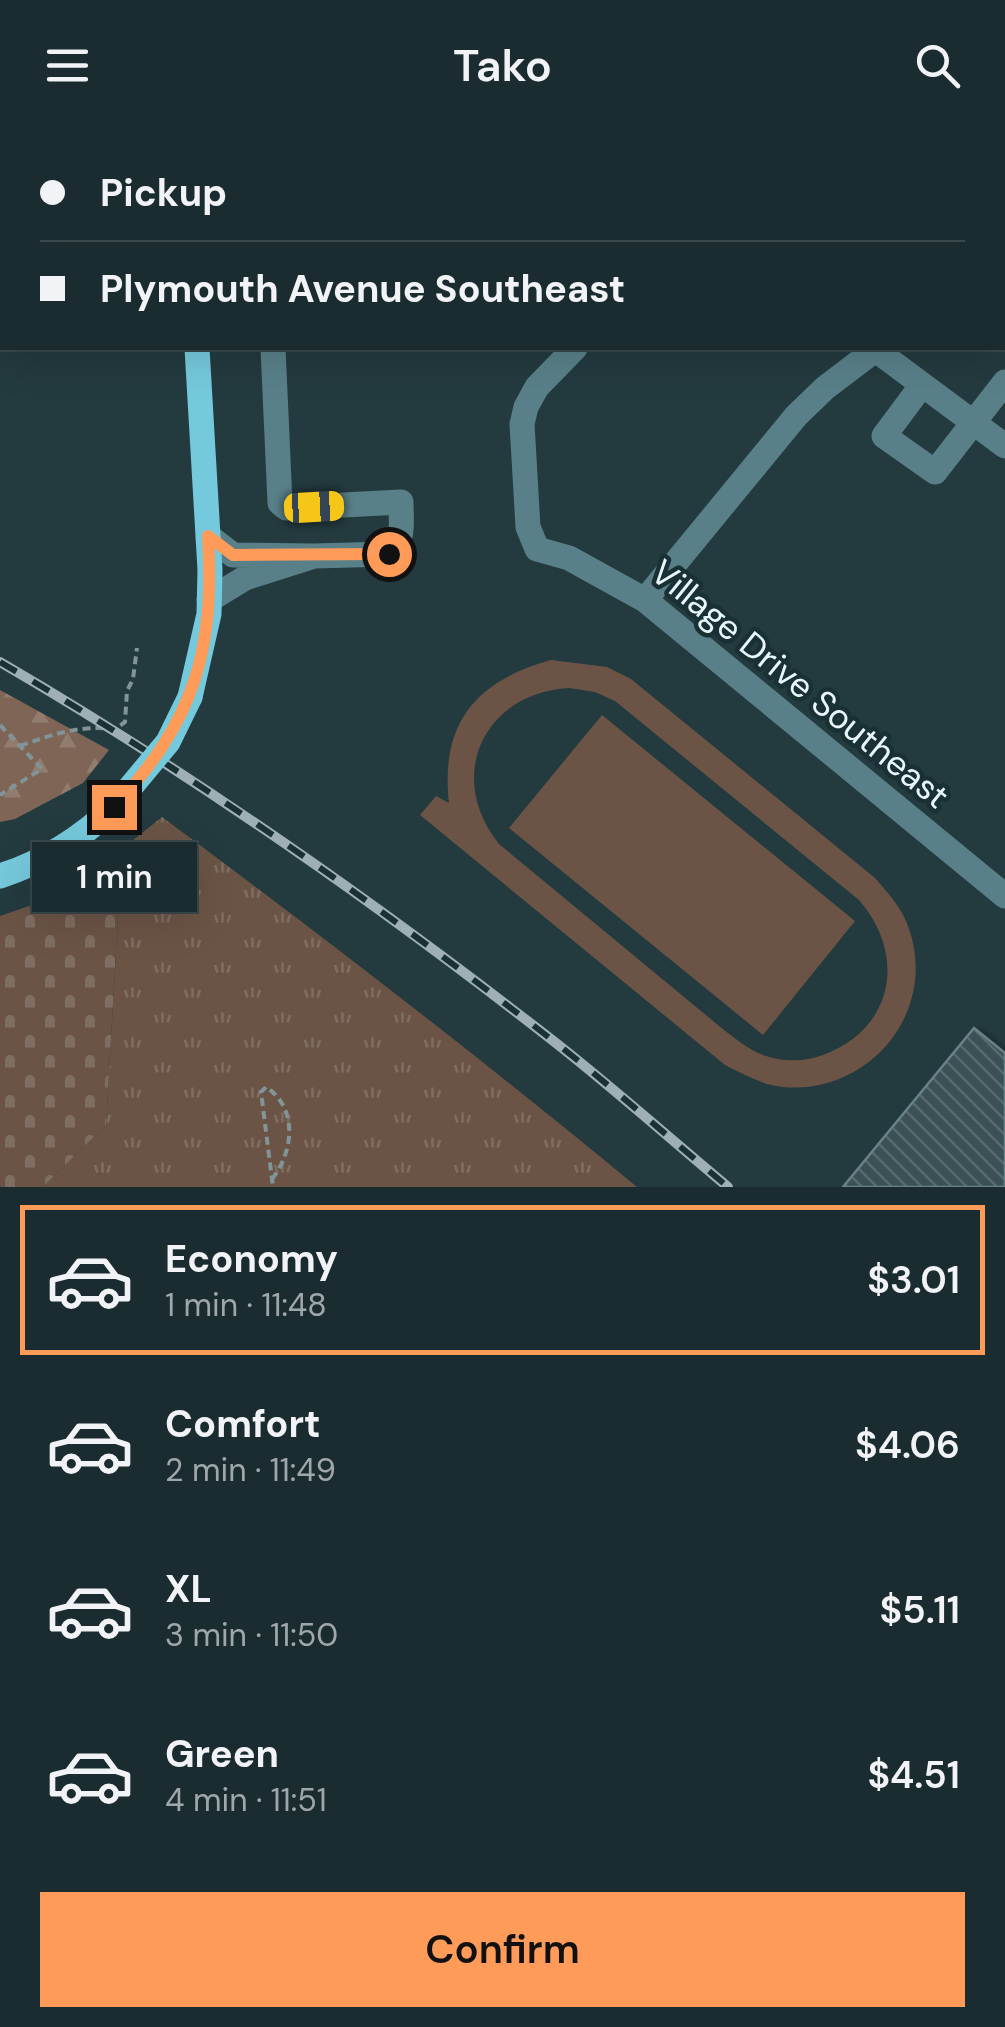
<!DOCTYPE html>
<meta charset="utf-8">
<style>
:root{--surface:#1a2c2f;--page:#233437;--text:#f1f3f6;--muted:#9fa7aa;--line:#38484b;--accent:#fe9b58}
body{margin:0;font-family:"DM Sans",sans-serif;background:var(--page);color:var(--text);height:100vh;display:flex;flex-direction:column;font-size:38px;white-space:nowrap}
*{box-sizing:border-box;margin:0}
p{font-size:32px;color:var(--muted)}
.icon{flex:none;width:55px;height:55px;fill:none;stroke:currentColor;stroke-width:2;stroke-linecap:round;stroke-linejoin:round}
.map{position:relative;height:1057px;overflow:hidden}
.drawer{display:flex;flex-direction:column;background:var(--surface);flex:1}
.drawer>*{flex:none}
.guide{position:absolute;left:0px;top:0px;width:1005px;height:220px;box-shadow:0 10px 40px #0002,0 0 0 2px var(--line);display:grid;align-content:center;height:220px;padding:0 40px;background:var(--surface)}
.end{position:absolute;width:45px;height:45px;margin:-22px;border:12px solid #fe9b58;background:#111;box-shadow:0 0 0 5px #111}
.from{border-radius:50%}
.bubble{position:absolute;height:70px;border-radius:0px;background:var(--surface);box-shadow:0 10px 40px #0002,0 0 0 2px var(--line);font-size:32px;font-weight:600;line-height:70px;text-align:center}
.car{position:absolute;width:30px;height:60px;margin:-30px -15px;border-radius:12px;box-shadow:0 0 8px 2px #0007;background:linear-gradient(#f5c518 24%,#345 0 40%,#f5c518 0 76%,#345 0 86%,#f5c518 0)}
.guide b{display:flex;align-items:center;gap:35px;height:95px;font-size:38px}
.guide b+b{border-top:2px solid var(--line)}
.guide i{width:25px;height:25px;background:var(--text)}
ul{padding:18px 0 0;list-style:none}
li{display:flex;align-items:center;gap:30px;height:150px;margin:0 20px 15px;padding:0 20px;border:5px solid transparent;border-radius:0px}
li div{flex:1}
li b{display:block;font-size:38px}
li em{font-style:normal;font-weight:600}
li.current{border-color:var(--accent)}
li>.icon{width:90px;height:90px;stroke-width:1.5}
.action{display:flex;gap:20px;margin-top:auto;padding:20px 40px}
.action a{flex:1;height:115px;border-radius:0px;background:var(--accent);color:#111;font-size:40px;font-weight:600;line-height:115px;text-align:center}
header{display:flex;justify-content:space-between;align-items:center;height:130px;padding:0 40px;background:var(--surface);font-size:45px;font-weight:600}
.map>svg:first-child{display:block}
.grass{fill:url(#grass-tufts)}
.forest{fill:url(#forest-firs)}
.cemetery{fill:url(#cemetery-stones)}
.garden{fill:#6b5446;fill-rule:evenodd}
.building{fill:url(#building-back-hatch);stroke:#698288;stroke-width:2.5;filter:url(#shadow)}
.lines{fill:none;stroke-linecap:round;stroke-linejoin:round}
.path{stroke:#819498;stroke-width:4;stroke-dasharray:8 5;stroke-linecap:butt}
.minor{stroke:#598089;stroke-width:25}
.major{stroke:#75c9dc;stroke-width:25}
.rail-casing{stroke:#9fb0b4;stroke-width:10}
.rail{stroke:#193034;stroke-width:6;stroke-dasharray:19;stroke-linecap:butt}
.major-bridge{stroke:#75c9dc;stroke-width:25}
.route{stroke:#fe9b58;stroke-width:12}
.labels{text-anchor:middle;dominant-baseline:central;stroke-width:9;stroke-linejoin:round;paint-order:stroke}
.street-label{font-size:35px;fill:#e9f7fa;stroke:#193034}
</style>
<header><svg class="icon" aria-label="menu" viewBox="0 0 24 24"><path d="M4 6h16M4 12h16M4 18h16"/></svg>Tako<svg class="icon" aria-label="search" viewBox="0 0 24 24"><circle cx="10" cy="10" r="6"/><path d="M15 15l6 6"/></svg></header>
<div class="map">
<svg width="1005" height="1057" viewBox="0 0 1005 1057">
<defs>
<pattern id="grass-tufts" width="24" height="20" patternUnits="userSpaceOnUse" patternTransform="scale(2.5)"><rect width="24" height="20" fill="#6b5446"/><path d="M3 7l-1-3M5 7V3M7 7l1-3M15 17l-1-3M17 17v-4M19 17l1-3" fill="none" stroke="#806d62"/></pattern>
<pattern id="forest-firs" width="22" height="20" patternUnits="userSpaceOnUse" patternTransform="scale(2.5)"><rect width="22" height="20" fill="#7f6555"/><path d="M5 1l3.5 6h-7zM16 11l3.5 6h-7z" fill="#917c6e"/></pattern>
<pattern id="cemetery-stones" width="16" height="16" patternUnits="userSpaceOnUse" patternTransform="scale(2.5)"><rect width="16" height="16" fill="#6b5446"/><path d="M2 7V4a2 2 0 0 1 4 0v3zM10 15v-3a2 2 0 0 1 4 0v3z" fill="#806d62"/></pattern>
<pattern id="building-back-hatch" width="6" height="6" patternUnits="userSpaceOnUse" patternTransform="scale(2.5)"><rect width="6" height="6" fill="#3a5156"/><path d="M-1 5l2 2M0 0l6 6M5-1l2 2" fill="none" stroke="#566b6f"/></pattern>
<filter id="shadow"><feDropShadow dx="6" dy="6" stdDeviation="5" flood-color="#0009"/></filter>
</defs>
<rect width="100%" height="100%" fill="#233a3f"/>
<path class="grass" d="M 162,687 C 324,807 482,929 637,1057 L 43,1057 L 106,995 L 122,719 Z"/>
<path class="forest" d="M 0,560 L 109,620 L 83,653 L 15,689 L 0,692 Z"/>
<path class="cemetery" d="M 122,719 L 106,995 L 43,1057 L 0,1057 L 0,786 L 41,772 Z"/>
<path class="garden" d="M 551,530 L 607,537 L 631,549 L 875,748 C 888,763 903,779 909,799 C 938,882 869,965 783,957 C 762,955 743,944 725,935 L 420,685 L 436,666 L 449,673 C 440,594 475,551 551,530 ZM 569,558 L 595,562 L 615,571 L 859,770 C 907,825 894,899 823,925 C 805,932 781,932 763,925 C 749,920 736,909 724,900 L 499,714 C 445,647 483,563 569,558 Z
M 602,585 L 855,791 L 763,905 L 509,698 Z"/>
<path class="building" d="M 343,0 L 605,0 L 343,2 Z
M 974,898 L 1005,923 L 1005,1057 L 843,1057 Z"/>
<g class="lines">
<path class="path" d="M 0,595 L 42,639 L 0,665
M 20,616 C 53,604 80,595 115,599 L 125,592 L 127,561 L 133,549 L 137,518
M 272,1049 C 294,1021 298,978 266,957 L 261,962 L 273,1057"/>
<path class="minor" d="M 269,0 L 269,2
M 634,0 L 635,2
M 313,2 L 313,0
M 683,2 L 685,0
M 783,2 L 785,0
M 273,218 L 280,373 L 286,378 L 401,372 C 401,392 405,410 389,424 L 314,426
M 575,218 L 537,257 L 526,277 L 522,294 L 528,397 L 537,419 L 569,428 L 645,470 L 1005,766
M 873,218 L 1005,316
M 922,255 L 884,306 L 935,342 L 1005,252
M 208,406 L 233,425 L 314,426 L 245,448 L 209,470
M 645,470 L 796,286 L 825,258 L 875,220"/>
<path class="major" d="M 184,0 L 184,2
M 190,567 L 209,484 L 210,440 L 197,218
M 0,746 C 44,732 81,708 114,677"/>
<g class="rail-casing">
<path id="rail" d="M 0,532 C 191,643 372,770 547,906 C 609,954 668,1007 728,1057"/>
</g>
<use href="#rail" class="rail"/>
<path class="major-bridge" d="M 114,677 L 168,612 L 190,567"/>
</g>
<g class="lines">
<path class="route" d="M 114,677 C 194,591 215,522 208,406 L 233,425 L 389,424"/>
</g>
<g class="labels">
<g class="street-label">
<text transform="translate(800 554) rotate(39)">Village Drive Southeast</text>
</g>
</g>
</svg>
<i class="end from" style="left:389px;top:424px"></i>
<i class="end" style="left:114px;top:677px"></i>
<div class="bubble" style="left:32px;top:712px;width:165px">1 min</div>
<i class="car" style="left:314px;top:377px;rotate:87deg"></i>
<div class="guide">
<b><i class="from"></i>Pickup</b>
<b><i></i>Plymouth Avenue Southeast</b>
</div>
</div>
<section class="drawer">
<ul>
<li class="current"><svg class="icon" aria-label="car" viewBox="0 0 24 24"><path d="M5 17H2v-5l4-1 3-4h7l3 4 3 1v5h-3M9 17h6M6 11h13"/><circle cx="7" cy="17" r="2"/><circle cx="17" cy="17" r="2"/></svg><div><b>Economy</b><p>1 min · 11:48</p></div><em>$3.01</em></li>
<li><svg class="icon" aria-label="car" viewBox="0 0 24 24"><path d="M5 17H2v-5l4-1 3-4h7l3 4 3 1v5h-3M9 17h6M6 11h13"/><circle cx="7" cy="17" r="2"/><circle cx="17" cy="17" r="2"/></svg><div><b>Comfort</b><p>2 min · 11:49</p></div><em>$4.06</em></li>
<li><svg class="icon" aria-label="car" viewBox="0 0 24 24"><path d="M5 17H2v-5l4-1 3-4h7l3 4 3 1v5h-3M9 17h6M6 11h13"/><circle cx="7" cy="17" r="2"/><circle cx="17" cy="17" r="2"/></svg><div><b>XL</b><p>3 min · 11:50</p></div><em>$5.11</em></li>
<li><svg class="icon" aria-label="car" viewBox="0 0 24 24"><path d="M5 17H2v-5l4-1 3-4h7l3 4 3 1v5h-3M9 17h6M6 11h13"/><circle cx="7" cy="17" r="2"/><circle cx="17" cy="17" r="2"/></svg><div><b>Green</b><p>4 min · 11:51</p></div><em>$4.51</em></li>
</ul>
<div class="action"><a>Confirm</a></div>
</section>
